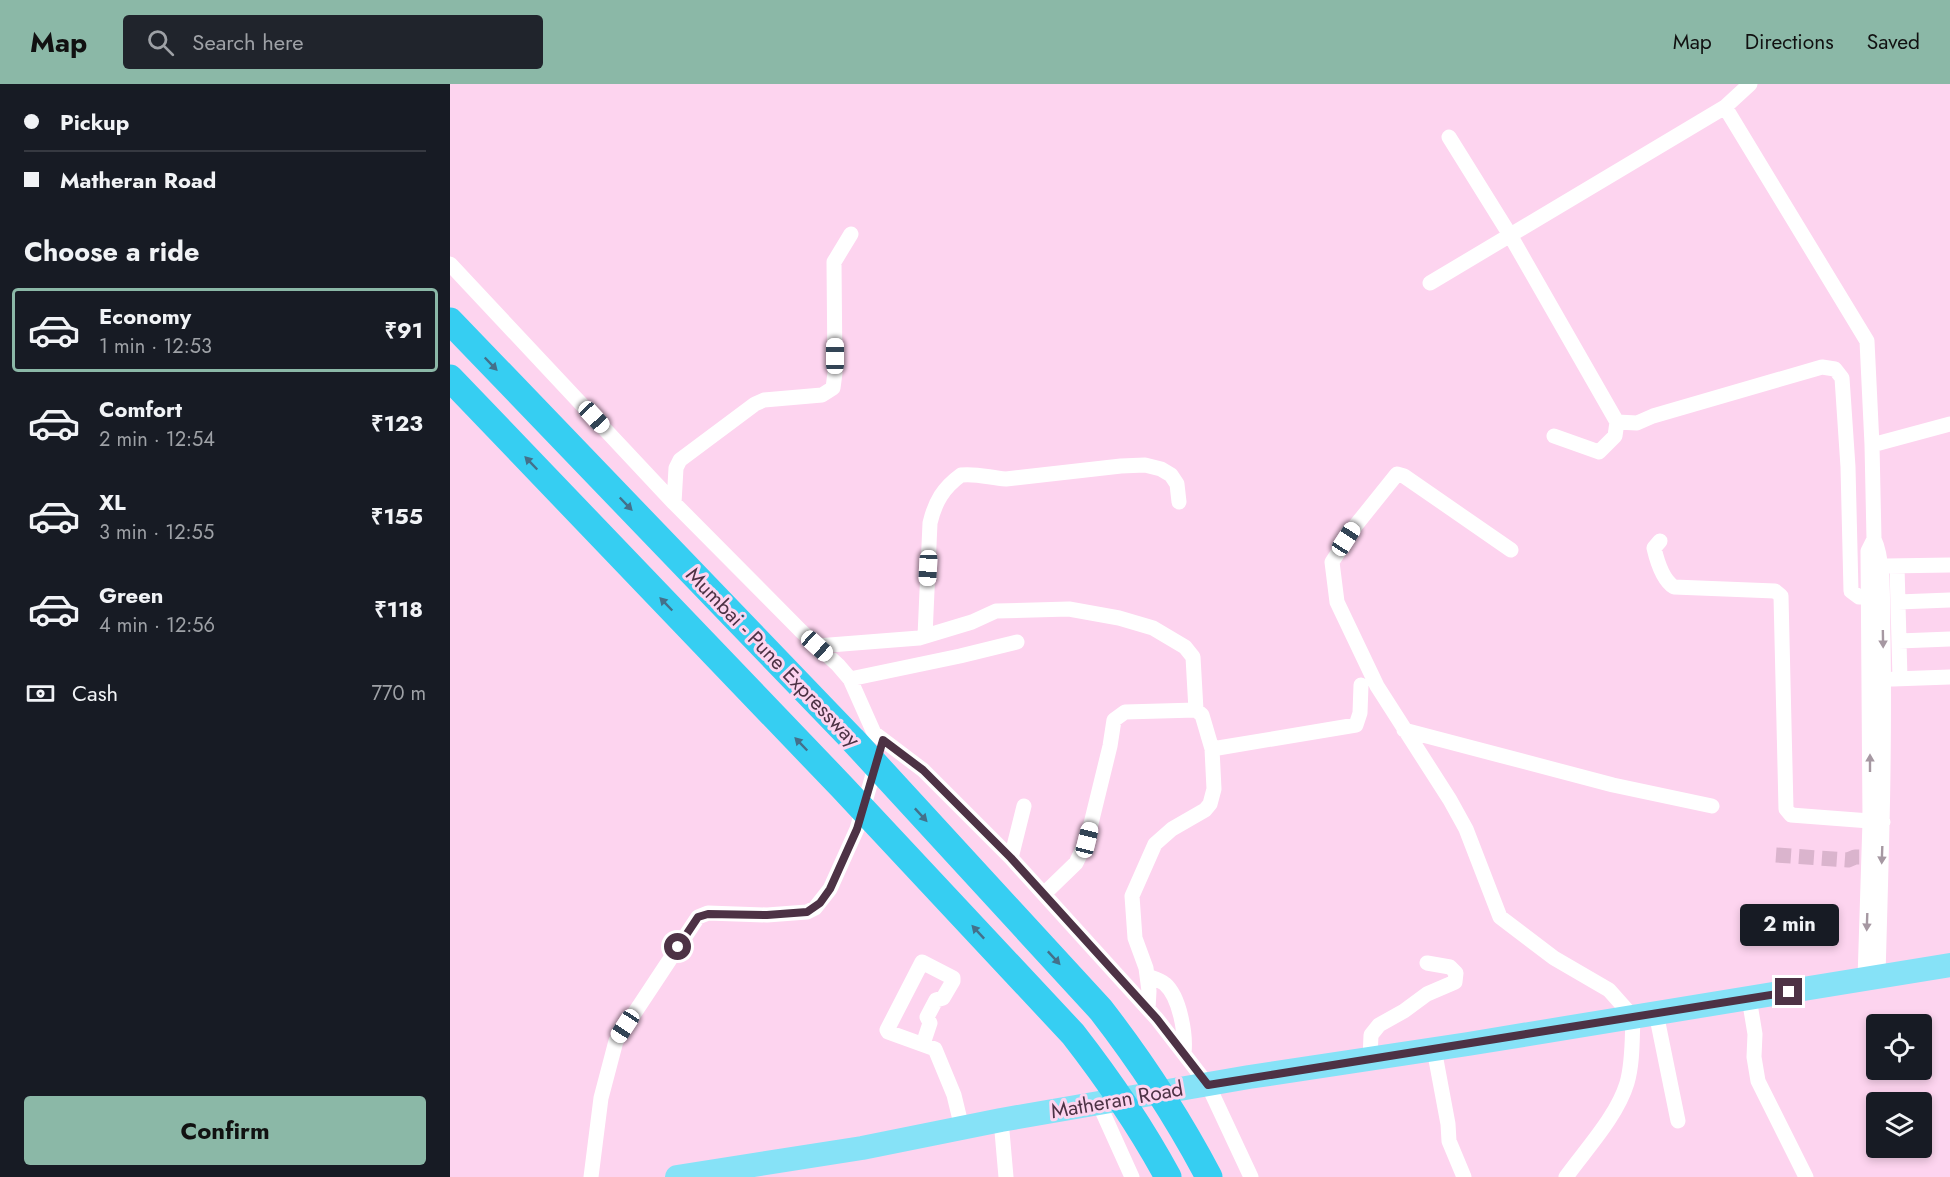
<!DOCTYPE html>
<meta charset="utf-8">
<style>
:root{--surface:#171b24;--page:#20242c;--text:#f1f3f6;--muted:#9ea1a6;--line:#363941;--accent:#8bb8a7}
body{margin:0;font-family:Jost,sans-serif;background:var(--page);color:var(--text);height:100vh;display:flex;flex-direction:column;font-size:22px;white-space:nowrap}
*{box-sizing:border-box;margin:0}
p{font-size:20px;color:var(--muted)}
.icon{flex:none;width:33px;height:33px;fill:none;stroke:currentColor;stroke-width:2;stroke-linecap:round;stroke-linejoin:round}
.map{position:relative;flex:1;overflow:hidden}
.side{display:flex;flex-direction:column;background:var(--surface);width:450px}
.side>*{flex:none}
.guide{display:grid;align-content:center;height:132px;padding:0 24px;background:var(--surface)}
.controls{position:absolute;left:1416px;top:930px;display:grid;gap:12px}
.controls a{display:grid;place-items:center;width:66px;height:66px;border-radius:6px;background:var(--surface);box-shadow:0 3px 9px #0003;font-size:30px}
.end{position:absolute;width:27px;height:27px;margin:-14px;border:8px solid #4d3245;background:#fff;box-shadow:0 0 0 3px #fff}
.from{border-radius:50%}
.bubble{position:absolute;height:42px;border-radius:6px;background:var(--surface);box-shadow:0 3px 9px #0003;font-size:20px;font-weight:700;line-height:42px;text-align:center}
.car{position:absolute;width:18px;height:36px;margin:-18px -9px;border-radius:8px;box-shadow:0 0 4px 2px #0007;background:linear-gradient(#fff 24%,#345 0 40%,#fff 0 76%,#345 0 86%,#fff 0)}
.guide b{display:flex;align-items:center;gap:21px;height:57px;font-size:22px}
.guide b+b{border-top:2px solid var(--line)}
.guide i{width:15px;height:15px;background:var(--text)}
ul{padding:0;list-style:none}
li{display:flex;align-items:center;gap:18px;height:84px;margin:0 12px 9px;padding:0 12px;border:3px solid transparent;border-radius:6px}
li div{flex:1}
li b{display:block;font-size:22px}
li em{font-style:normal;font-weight:700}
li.on{border-color:var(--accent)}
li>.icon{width:54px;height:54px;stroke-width:1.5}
h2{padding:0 24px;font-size:27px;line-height:72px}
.pay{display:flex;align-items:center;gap:15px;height:66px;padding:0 24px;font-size:22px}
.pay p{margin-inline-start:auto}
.primary-button{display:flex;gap:12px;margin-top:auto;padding:12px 24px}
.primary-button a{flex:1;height:69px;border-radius:6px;background:var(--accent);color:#111;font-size:24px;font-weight:700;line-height:69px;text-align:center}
header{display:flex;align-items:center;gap:36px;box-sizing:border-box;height:84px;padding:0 30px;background:var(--accent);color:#111}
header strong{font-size:28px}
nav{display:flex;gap:33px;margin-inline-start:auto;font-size:21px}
.search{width:420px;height:54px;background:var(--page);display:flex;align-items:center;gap:15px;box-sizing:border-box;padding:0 21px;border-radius:6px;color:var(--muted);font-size:22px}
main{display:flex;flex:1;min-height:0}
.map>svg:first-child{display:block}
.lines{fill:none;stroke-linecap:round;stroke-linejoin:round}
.minor-tunnel{stroke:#dab4cd;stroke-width:15;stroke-dasharray:15 8;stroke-linecap:butt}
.minor{stroke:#fff;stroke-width:15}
.primary{stroke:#86e2f7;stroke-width:24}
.motorway{stroke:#36cef2;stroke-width:27}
.oneway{fill:#44708a}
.oneway2{fill:#a698a2}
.route{stroke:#4d3245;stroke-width:8}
.labels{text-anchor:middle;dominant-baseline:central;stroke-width:6;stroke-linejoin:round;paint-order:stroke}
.street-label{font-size:21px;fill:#4d3245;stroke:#fdd4ef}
</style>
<header>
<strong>Map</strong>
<div class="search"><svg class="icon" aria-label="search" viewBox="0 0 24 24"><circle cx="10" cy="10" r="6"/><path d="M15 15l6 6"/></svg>Search here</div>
<nav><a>Map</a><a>Directions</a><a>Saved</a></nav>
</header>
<main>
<section class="side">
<div class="guide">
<b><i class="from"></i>Pickup</b>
<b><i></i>Matheran Road</b>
</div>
<h2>Choose a ride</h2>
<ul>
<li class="on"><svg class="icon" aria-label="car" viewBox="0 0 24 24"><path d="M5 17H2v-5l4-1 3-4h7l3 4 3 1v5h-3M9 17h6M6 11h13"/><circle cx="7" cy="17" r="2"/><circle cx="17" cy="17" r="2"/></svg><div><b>Economy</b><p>1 min · 12:53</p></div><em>₹91</em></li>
<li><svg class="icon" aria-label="car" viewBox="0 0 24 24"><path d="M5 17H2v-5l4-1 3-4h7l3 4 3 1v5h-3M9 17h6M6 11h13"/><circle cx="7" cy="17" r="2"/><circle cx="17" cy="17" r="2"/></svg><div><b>Comfort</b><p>2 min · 12:54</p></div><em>₹123</em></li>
<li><svg class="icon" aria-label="car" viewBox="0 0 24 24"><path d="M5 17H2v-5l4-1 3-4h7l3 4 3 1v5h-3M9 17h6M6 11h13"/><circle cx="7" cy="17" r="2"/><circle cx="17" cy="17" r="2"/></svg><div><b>XL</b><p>3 min · 12:55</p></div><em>₹155</em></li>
<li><svg class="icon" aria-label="car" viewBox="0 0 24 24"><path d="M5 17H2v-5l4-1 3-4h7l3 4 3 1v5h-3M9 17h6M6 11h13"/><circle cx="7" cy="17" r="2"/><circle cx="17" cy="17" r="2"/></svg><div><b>Green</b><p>4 min · 12:56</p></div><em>₹118</em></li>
</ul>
<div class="pay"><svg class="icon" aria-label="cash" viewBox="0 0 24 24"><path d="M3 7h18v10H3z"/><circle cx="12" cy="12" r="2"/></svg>Cash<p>770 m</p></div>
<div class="primary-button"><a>Confirm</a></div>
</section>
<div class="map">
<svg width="1500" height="1093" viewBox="0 0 1500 1093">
<rect width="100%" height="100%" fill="#fdd4ef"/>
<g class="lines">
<path class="minor-tunnel" d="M 1326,771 L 1398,776 L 1405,773 L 1413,773"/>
<path class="minor" d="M 1275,23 L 1300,0
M 999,53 L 1060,151 L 1167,338 L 1165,352 L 1149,368 L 1104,352
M 0,180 L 224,419 L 351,547 L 388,581 L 400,595 L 424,649 L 473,686 L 561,774 L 707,935 L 758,1001 L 801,1093
M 980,199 L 1275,23 L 1417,257 L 1422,361 L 1424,455 C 1435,477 1432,529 1433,555 C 1435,668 1431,780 1428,892
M 1167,338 L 1187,339 L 1203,332 L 1372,283 L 1385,285 L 1392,294 L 1398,383 L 1401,507 L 1409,513 L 1432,512
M 1422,361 L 1500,340
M 224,419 L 226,384 L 230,376 L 305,320 L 314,316 L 372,311 L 383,304 L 385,289 L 384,178 L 401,150
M 1210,457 L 1204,464 C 1207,477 1213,496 1224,503 L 1325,507 L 1331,512 L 1336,725 L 1341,731 L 1433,738
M 1061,466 L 954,392 L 947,390 L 906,441 L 882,478 L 887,518 L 927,602 L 1000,716 L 1016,745 L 1050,833 L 1104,874 L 1159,906 L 1183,933 C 1182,954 1183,978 1177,999 C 1167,1032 1137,1064 1116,1093
M 1437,482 L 1500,481
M 1447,482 L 1450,595
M 1448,518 L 1500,516
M 475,552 L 480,439 C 485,418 493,404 511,391 C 527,389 540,394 556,395 L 671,382 L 695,381 L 711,385 L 721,391 L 727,400 L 729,418
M 1449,557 L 1500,555
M 367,562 L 469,554 L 522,538 L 546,527 L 619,525 L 669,534 L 703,544 L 735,563 L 743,573 L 746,626
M 400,595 L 510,572 L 567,558
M 1443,595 L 1500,593
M 954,646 L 1163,701 L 1262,722
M 561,774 L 574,722
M 594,810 L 626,779 L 637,756 L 660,662 L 664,636 L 675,628 L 746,626 L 752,631 L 762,665 L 906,641 L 910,629 L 911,601
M 697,892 C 703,894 710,896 715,900 C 730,913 736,951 734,969
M 1415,895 L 1420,737 L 1418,467 L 1424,455
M 1299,914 L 1305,950 L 1304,973 L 1308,997 L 1356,1093
M 698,925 L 699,907 L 696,884 L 685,854 L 682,812 L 705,760 L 722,745 L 755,726 L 760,720 L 764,705 L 762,665
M 1206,929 L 1228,1037
M 473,960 L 480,939 L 477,933 L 486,916 L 493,914 L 503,897 L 503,894 L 472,878 L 437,946 L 438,948 L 485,965 L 504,1011 L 512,1044
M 984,965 L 998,1040 L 999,1057 L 1014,1093
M 920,975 L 921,951 L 929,941 L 954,927 L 977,910 L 1005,898 L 1006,889 L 1000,883 L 977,879
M 649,1020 L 682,1093
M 551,1036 L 556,1093
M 141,1093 L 151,1014 L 166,957 L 248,833 L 258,829 L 317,831 L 357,828 L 365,824 L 380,805 L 407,745 L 427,677"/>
<path class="primary" d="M 227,1093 L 412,1064 L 551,1036 L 799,993 L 1018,960 L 1500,881"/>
<path class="motorway" d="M 0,237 L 402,655 L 651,926 C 692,979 728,1034 759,1093
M 0,294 L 392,703 L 623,950 C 658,995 691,1043 718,1093"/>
</g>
<defs><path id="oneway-solid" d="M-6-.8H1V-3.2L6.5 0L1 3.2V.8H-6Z" transform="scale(1.5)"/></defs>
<g class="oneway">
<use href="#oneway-solid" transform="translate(41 280) rotate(46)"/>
<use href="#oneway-solid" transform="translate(81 379) rotate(-134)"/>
<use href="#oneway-solid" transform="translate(176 420) rotate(46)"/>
<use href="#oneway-solid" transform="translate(216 520) rotate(-134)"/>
<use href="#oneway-solid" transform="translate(351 660) rotate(-134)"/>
<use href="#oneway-solid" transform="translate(471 731) rotate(47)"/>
<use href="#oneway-solid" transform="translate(528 848) rotate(-133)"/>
<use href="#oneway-solid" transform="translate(604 874) rotate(47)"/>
</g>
<g class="oneway2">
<use href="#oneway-solid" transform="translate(1433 555) rotate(89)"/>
<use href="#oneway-solid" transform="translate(1420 679) rotate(-90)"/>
<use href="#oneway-solid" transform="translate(1432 771) rotate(92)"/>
<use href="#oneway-solid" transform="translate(1417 838) rotate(92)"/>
</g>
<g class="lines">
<path class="route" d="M 228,863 L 248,833 L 258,830 L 317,831 L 357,828 L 370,819 L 380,805 L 407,745 L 433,656 L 473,686 L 561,774 L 707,935 L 758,1001 L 1339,908"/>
</g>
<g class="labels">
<g class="street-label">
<text transform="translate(323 573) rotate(46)">Mumbai - Pune Expressway</text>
<text transform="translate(667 1016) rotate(-10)">Matheran Road</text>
</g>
</g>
</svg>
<div class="controls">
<a><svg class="icon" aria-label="locate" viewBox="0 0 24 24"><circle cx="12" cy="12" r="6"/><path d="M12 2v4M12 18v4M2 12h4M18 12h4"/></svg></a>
<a><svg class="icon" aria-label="layers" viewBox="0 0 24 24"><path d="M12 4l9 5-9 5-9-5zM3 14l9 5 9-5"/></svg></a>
</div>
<i class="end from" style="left:228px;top:863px"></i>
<i class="end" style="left:1339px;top:908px"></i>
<div class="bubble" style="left:1290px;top:820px;width:99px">2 min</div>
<i class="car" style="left:385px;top:272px;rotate:0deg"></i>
<i class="car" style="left:144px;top:333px;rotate:137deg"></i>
<i class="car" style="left:896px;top:455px;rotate:33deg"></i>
<i class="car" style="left:478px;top:484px;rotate:183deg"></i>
<i class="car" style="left:367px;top:562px;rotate:132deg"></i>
<i class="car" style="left:637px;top:756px;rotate:14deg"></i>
<i class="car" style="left:175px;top:942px;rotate:213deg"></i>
</div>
</main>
